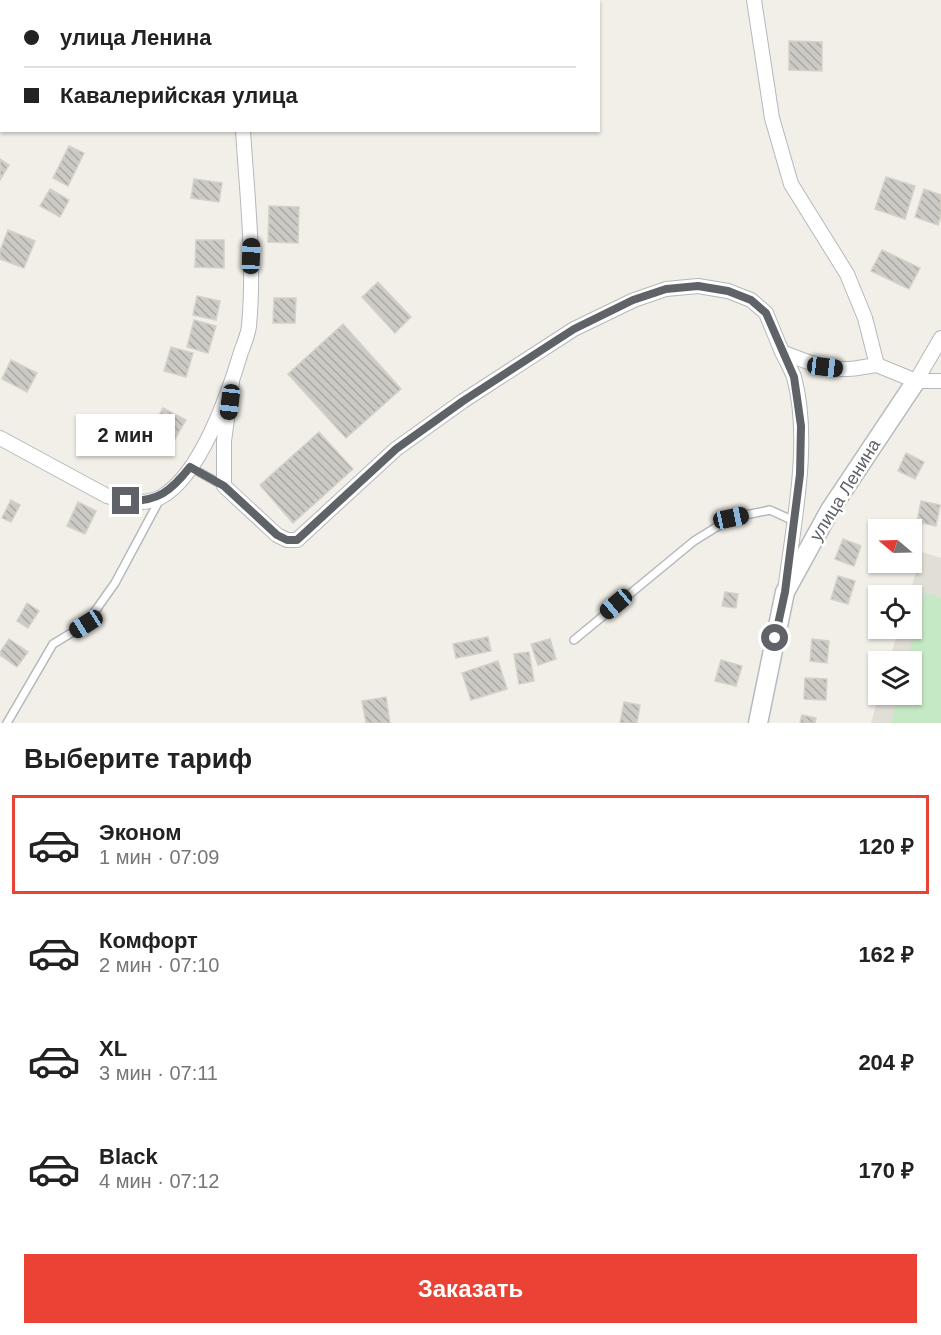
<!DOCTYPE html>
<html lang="ru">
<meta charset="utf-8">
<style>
:root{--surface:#fff;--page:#f6f6f6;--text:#222;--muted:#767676;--line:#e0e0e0;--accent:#ea4335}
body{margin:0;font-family:Helvetica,sans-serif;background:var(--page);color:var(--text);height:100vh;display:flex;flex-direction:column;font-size:22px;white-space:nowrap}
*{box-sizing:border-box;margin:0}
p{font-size:20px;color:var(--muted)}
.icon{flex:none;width:33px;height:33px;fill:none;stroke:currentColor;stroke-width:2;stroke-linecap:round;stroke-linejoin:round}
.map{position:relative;height:723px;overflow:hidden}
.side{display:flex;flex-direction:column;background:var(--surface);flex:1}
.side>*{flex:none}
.top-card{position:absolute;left:0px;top:0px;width:600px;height:132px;box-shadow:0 2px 4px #0004;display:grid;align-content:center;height:132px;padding:0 24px;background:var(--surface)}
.needle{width:39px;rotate:289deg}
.buttons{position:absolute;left:868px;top:519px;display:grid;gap:12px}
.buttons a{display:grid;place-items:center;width:54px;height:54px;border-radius:0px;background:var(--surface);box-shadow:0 2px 4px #0004;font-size:30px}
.end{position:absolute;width:27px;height:27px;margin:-14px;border:8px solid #5f6368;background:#fff;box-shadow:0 0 0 3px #fff}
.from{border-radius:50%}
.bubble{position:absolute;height:42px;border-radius:0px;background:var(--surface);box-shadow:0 2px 4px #0004;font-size:20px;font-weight:600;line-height:42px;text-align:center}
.car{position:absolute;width:18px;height:36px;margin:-18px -9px;border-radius:8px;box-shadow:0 0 4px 2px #0007;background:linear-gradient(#222 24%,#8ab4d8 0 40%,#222 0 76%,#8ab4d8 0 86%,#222 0)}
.top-card b{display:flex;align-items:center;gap:21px;height:57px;font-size:22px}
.top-card b+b{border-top:2px solid var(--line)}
.top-card i{width:15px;height:15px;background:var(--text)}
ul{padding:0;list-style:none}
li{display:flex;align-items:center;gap:18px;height:99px;margin:0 12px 9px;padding:0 12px;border:3px solid transparent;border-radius:0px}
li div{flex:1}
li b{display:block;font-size:22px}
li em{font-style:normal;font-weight:600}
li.current{border-color:var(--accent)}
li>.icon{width:54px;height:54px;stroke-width:1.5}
h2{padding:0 24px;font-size:27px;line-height:72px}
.button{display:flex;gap:12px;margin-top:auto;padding:12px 24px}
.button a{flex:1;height:69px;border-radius:0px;background:var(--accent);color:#fff;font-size:24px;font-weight:600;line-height:69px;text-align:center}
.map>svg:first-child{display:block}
.education{fill:#e1ded6}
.garden{fill:#c5e8c5}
.building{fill:url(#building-back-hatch);stroke:#d6d1c6;stroke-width:1.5}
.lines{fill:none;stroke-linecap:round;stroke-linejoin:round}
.lane-casing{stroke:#b5b8bc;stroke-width:10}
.street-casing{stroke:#b5b8bc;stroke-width:16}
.secondary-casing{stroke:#b6babf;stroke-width:21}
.lane{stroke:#fff;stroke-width:7}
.street{stroke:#fff;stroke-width:14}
.secondary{stroke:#fff;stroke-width:18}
.route{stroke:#5f6368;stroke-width:8}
.labels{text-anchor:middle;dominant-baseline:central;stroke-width:5;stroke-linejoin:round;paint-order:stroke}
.street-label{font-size:18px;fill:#5f6368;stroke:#fff}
</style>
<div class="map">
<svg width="941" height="723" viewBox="0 0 941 723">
<defs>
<pattern id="building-back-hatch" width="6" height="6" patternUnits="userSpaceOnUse" patternTransform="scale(1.5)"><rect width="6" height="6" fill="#cccac5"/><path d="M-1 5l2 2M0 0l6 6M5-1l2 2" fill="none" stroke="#a9a8a4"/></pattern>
</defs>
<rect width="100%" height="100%" fill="#f1efe8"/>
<path class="education" d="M 922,552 L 941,558 L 941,723 L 871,723 L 879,695 L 912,694 L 912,662 L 889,661 L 899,629 L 912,628 L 912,596 L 909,595 Z"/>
<path class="garden" d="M 925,593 L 941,598 L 941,723 L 891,723 L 898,695 L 912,694 L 912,662 L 907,661 Z"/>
<path class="building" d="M 789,41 L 822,42 L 822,71 L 789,70 Z
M 69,146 L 84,153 L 68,186 L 53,178 Z
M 0,159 L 9,165 L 0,180 Z
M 886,177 L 915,186 L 905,219 L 875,209 Z
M 194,179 L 222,183 L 219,202 L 191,198 Z
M 50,189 L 69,200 L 60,217 L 40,206 Z
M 924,189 L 941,195 L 941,216 L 938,225 L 915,217 Z
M 269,206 L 299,207 L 298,243 L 268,242 Z
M 8,230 L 35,241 L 24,268 L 0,259 L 0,251 Z
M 196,240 L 224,240 L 224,268 L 195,267 Z
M 882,250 L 920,268 L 909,289 L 871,271 Z
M 378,282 L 411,317 L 395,333 L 362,297 Z
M 197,296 L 220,301 L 216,320 L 193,315 Z
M 274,298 L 296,298 L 295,323 L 273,323 Z
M 194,320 L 216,326 L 208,353 L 187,347 Z
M 343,324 L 401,389 L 346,438 L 288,374 Z
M 171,347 L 193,353 L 186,377 L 164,371 Z
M 11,360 L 37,373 L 27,392 L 2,379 Z
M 163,408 L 186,420 L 175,439 L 153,426 Z
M 112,415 L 132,424 L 124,442 L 104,434 Z
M 319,432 L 353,469 L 293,523 L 260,485 Z
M 906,453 L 924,462 L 915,479 L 898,471 Z
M 11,500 L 20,505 L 11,522 L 2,518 Z
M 921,501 L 940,505 L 936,526 L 917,522 Z
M 78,502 L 96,511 L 85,534 L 67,526 Z
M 843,539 L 861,546 L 854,566 L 835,559 Z
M 838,576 L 855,581 L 848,604 L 831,599 Z
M 725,592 L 738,594 L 736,608 L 722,606 Z
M 27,603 L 39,611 L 28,628 L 17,621 Z
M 488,637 L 491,651 L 456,658 L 453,644 Z
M 9,639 L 28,652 L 17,667 L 0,655 L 0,652 Z
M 550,639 L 556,659 L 538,665 L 531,644 Z
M 812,639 L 829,641 L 827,663 L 810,661 Z
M 529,652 L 534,681 L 519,684 L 514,654 Z
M 721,660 L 742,666 L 736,686 L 715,681 Z
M 498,661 L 507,689 L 471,700 L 462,673 Z
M 805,678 L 827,679 L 826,700 L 804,699 Z
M 386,697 L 390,723 L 366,723 L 362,701 Z
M 624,702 L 640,705 L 637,723 L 620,723 Z
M 802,715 L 816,718 L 815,723 L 800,723 Z"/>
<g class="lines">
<g class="lane-casing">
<path id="lane" d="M 190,467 L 224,486
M 574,640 L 694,541 L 731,518 L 770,510 L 794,521
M 7,723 L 53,644 L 86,624 L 115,583 L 160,499"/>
</g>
<g class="street-casing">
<path id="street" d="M 198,0 L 201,2
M 754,0 L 772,118 L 791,184 L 847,274 L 865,318 L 877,365 L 916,381 L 941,381
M 281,2 L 282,0
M 0,4 L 2,0
M 782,352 C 786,360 791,369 794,377 C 811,440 794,520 786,584
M 916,381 L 941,338
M 232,382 L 224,441 L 224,486 L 277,535 L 287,540 L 297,540 L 396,449 L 463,401 L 574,329 L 634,300 L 666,289 L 698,286 L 728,291 L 751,300 L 766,313 L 782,352 C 802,360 826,370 848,369 C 857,369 867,366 877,365
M 0,438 L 107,496 C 125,501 144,506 161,497 C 200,476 229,393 241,352 C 244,344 248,335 249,326 C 255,260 247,196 243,130"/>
</g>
<g class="secondary-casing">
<path id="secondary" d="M 758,723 L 785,592 L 830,510 L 916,381"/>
</g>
<use href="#lane" class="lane"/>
<use href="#street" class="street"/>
<use href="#secondary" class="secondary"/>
</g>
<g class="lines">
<path class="route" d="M 126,501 C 158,502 171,491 190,467 L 224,486 L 277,535 L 287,540 L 297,540 L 396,449 L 463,401 L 574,329 L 633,300 L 666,289 L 698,286 L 728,291 L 751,300 L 766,313 L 794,377 L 801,426 L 800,474 L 785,592 L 775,638"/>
</g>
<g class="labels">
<g class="street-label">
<text transform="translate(845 490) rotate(-58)">улица Ленина</text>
</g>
</g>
</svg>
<div class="buttons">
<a><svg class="needle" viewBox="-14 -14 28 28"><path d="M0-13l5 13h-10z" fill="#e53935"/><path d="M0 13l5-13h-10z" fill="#767676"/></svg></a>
<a><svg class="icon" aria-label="locate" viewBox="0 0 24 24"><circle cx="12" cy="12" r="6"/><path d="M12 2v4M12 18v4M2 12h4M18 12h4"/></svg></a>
<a><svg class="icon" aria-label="layers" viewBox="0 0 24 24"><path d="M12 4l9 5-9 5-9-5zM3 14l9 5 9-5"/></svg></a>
</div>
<i class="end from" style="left:775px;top:638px"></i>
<i class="end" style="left:126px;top:501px"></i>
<div class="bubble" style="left:76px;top:414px;width:99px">2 мин</div>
<i class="car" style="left:251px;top:256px;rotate:2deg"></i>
<i class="car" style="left:825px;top:367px;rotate:97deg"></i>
<i class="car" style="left:230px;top:402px;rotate:187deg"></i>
<i class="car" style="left:731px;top:518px;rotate:78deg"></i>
<i class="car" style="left:616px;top:604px;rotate:230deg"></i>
<i class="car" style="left:86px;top:624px;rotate:238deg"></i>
<div class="top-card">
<b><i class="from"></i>улица Ленина</b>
<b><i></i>Кавалерийская улица</b>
</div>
</div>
<section class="side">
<h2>Выберите тариф</h2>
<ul>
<li class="current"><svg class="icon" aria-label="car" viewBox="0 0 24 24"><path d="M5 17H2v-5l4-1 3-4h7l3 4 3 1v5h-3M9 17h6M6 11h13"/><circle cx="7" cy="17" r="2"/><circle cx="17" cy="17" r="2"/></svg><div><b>Эконом</b><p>1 мин · 07:09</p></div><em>120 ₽</em></li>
<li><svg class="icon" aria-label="car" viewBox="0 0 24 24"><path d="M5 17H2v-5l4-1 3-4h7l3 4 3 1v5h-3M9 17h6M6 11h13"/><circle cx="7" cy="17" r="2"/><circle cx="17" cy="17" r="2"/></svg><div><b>Комфорт</b><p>2 мин · 07:10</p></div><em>162 ₽</em></li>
<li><svg class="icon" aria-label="car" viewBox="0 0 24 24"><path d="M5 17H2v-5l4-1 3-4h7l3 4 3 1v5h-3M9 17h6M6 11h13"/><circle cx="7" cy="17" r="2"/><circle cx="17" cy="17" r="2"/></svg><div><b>XL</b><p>3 мин · 07:11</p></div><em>204 ₽</em></li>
<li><svg class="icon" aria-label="car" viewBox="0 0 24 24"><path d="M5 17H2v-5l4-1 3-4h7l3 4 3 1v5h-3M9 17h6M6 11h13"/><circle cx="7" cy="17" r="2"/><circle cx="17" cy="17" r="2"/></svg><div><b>Black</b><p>4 мин · 07:12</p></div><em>170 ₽</em></li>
</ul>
<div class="button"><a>Заказать</a></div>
</section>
